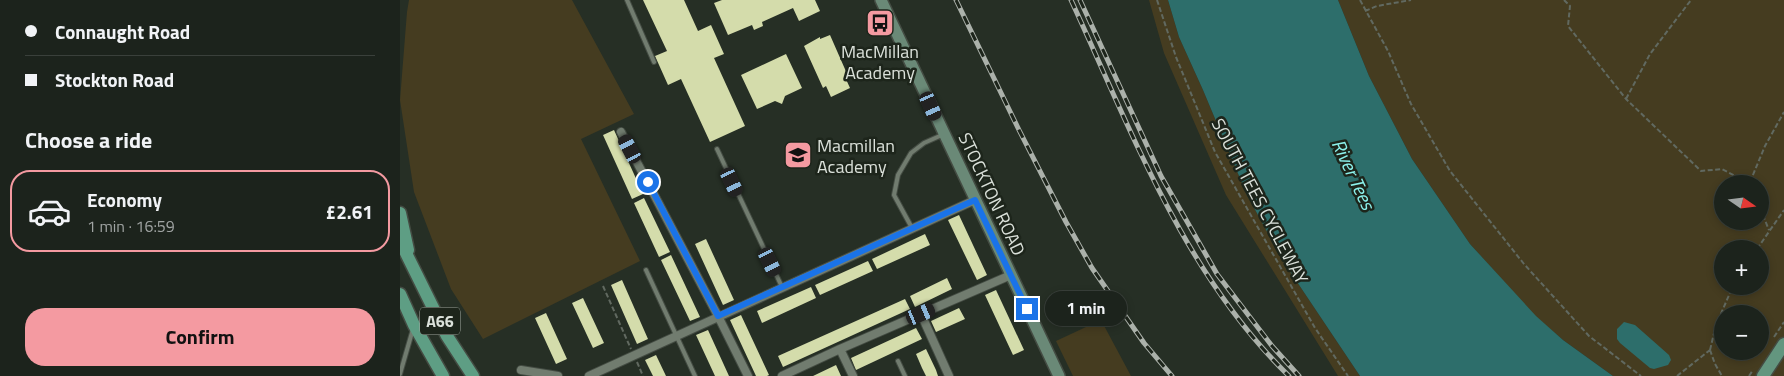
<!DOCTYPE html>
<meta charset="utf-8">
<style>
:root{--surface:#1c231c;--page:#252b25;--text:#f1f3f6;--muted:#a0a4a3;--line:#3a403b;--accent:#f49aa1}
body{margin:0;font-family:"Titillium Web",sans-serif;background:var(--page);color:var(--text);height:100vh;display:flex;flex-direction:column;font-size:19px;white-space:nowrap}
*{box-sizing:border-box;margin:0}
p{font-size:16px;color:var(--muted)}
.icon{flex:none;width:28px;height:28px;fill:none;stroke:currentColor;stroke-width:2;stroke-linecap:round;stroke-linejoin:round}
.map{position:relative;flex:1;overflow:hidden}
.side{display:flex;flex-direction:column;background:var(--surface);width:400px}
.side>*{flex:none}
.banner{display:grid;align-content:center;height:110px;padding:0 25px;background:var(--surface)}
.needle{width:32px;rotate:104deg}
.buttons{position:absolute;left:1314px;top:175px;display:grid;gap:10px}
.buttons a{display:grid;place-items:center;width:55px;height:55px;border-radius:50%;background:var(--surface);box-shadow:0 2px 8px #0003,0 0 0 1px var(--line);font-size:25px}
.end{position:absolute;width:22px;height:22px;margin:-11px;border:6px solid #1a73e8;background:#fff;box-shadow:0 0 0 2px #fff}
.from{border-radius:50%}
.bubble{position:absolute;height:35px;border-radius:18px;background:var(--surface);box-shadow:0 2px 8px #0003,0 0 0 1px var(--line);font-size:16px;font-weight:700;line-height:35px;text-align:center}
.car{position:absolute;width:15px;height:30px;margin:-15px -8px;border-radius:6px;box-shadow:0 0 4px 1px #0007;background:linear-gradient(#222 24%,#8ab4d8 0 40%,#222 0 76%,#8ab4d8 0 86%,#222 0)}
.banner b{display:flex;align-items:center;gap:18px;height:48px;font-size:19px}
.banner b+b{border-top:1px solid var(--line)}
.banner i{width:12px;height:12px;background:var(--text)}
ul{padding:0;list-style:none}
li{display:flex;align-items:center;gap:15px;height:82px;margin:0 10px 8px;padding:0 15px;border:2px solid transparent;border-radius:20px}
li div{flex:1}
li b{display:block;font-size:19px}
li em{font-style:normal;font-weight:700}
li.current{border-color:var(--accent)}
li>.icon{width:45px;height:45px;stroke-width:1.5}
h2{padding:0 25px;font-size:22px;line-height:60px}
.action{display:flex;gap:10px;margin-top:auto;padding:10px 25px}
.action a{flex:1;height:58px;border-radius:20px;background:var(--accent);color:#111;font-size:20px;font-weight:700;line-height:58px;text-align:center}
main{display:flex;flex:1;min-height:0}
.map>svg:first-child{display:block}
.green{fill:#453c20;fill-rule:evenodd}
.water{fill:#2d6e6b}
.building{fill:#d4dcab}
.lines{fill:none;stroke-linecap:round;stroke-linejoin:round}
.service-casing{stroke:#444c43;stroke-width:6}
.minor-casing{stroke:#444c43;stroke-width:10}
.secondary-casing{stroke:#444c43;stroke-width:14}
.primary-casing{stroke:#444c43;stroke-width:15}
.trunk-casing{stroke:#444c43;stroke-width:15}
.path{stroke:#616960;stroke-width:2;stroke-dasharray:5 2.5;stroke-linecap:butt}
.service{stroke:#717c6f;stroke-width:4}
.minor{stroke:#717c6f;stroke-width:8}
.secondary{stroke:#6a8977;stroke-width:11}
.primary{stroke:#63967f;stroke-width:12}
.trunk{stroke:#5e9e84;stroke-width:12}
.rail-casing{stroke:#abb1aa;stroke-width:5}
.rail{stroke:#1d251b;stroke-width:3;stroke-dasharray:9;stroke-linecap:butt}
.route{stroke:#1a73e8;stroke-width:6}
.labels{text-anchor:middle;dominant-baseline:central;stroke-width:5;stroke-linejoin:round;paint-order:stroke}
.shield{fill:#1d251b;stroke:#a2a9a1;stroke-width:1}
.shield-label{font-size:16px;font-weight:bold;fill:#dbe1da}
.poi-label{font-size:18px;fill:#dbe1da;stroke:#1d251b}
.street-label{font-size:18px;fill:#dbe1da;stroke:#1d251b}
.water-label{font-size:19px;font-style:italic;fill:#8cf2ec;stroke:#1d251b}
</style>
<main>
<section class="side">
<div class="banner">
<b><i class="from"></i>Connaught Road</b>
<b><i></i>Stockton Road</b>
</div>
<h2>Choose a ride</h2>
<ul>
<li class="current"><svg class="icon" aria-label="car" viewBox="0 0 24 24"><path d="M5 17H2v-5l4-1 3-4h7l3 4 3 1v5h-3M9 17h6M6 11h13"/><circle cx="7" cy="17" r="2"/><circle cx="17" cy="17" r="2"/></svg><div><b>Economy</b><p>1 min · 16:59</p></div><em>£2.61</em></li>
</ul>
<div class="action"><a>Confirm</a></div>
</section>
<div class="map">
<svg width="1384" height="376" viewBox="0 0 1384 376">
<rect width="100%" height="100%" fill="#262f25"/>
<path class="green" d="M 9,0 L 172,0 L 234,114 L 181,139 L 240,261 L 83,339 L 51,289 L 14,192 L 0,100 L 7,12 Z
M 749,0 L 768,0 L 779,37 L 803,90 L 847,195 L 883,261 L 960,376 L 938,376 L 826,195 L 764,53 Z
M 938,0 L 1384,0 L 1384,376 L 1213,376 L 1163,340 L 1135,316 L 1070,244 L 1012,159 L 969,76 ZM 1322,184 L 1360,184 L 1360,221 L 1322,221 ZM 1322,249 L 1360,249 L 1360,286 L 1322,286 ZM 1322,314 L 1360,314 L 1360,351 L 1322,351 Z
M 701,320 L 731,376 L 673,376 L 656,341 Z"/>
<path class="water" d="M 768,0 L 938,0 L 969,76 L 1012,159 L 1070,244 L 1136,316 L 1163,340 L 1213,376 L 960,376 L 883,261 L 847,195 L 803,90 L 779,37 Z
M 1224,322 L 1235,325 L 1269,355 L 1271,360 L 1268,365 L 1254,369 L 1250,368 L 1220,343 L 1217,339 L 1217,329 Z"/>
<path class="building" d="M 243,0 L 284,0 L 298,31 L 311,25 L 324,54 L 314,58 L 345,126 L 310,142 L 281,79 L 268,85 L 255,56 L 267,51 Z
M 322,0 L 415,0 L 420,11 L 399,21 L 393,8 L 362,22 L 363,26 L 354,30 L 352,25 L 328,35 L 314,3 Z
M 430,35 L 448,76 L 445,77 L 450,88 L 431,97 L 426,86 L 423,88 L 404,46 L 420,37 L 420,39 Z
M 386,54 L 402,88 L 385,96 L 382,104 L 375,101 L 357,109 L 341,75 Z
M 214,130 L 243,194 L 232,199 L 203,135 Z
M 244,198 L 270,252 L 259,257 L 234,203 Z
M 559,215 L 587,275 L 577,280 L 548,220 Z
M 525,234 L 530,245 L 477,269 L 472,259 Z
M 306,239 L 334,300 L 323,305 L 295,244 Z
M 271,255 L 300,317 L 290,321 L 261,260 Z
M 468,261 L 473,271 L 420,295 L 415,285 Z
M 547,278 L 552,289 L 515,307 L 510,296 Z
M 222,280 L 248,339 L 237,344 L 211,285 Z
M 411,287 L 416,298 L 362,323 L 357,311 Z
M 596,290 L 624,350 L 613,355 L 585,295 Z
M 183,298 L 204,343 L 193,348 L 172,303 Z
M 505,299 L 510,309 L 383,367 L 378,356 Z
M 559,308 L 565,319 L 536,332 L 531,321 Z
M 146,313 L 167,359 L 156,364 L 135,318 Z
M 341,315 L 369,375 L 367,376 L 356,376 L 330,320 Z
M 516,328 L 522,339 L 456,370 L 451,358 Z
M 308,330 L 329,376 L 315,376 L 296,335 Z
M 526,349 L 536,370 L 538,376 L 526,376 L 522,368 L 516,354 Z
M 256,355 L 266,376 L 253,376 L 245,360 Z
M 436,365 L 441,376 L 413,376 Z"/>
<g class="lines">
<g class="service-casing">
<path id="service" d="M 227,0 L 254,62
M 317,149 L 382,287
M 512,228 L 494,195 L 498,175 L 511,153 L 524,143 L 542,135
M 246,270 L 295,376
M 498,361 L 505,376
M 0,374 L 13,329"/>
</g>
<g class="minor-casing">
<path id="minor" d="M 221,132 L 318,316 L 348,376
M 521,314 L 549,376
M 440,349 L 453,376
M 121,370 L 158,376
M 189,376 L 575,200
M 382,376 L 440,349 L 611,275"/>
</g>
<g class="secondary-casing">
<path id="secondary" d="M 481,0 L 659,376"/>
</g>
<g class="primary-casing">
<path id="primary" d="M 1363,376 L 1384,344"/>
</g>
<g class="trunk-casing">
<path id="trunk" d="M 0,213 L 8,250
M 0,241 L 47,336 L 73,376
M 0,294 L 14,325 L 43,376"/>
</g>
<path class="path" d="M 757,0 L 776,57 L 815,152 L 915,328 L 948,376
M 960,0 L 988,51 L 1011,104 L 1050,171 L 1124,264 L 1189,336 L 1241,376
M 1164,0 L 1170,6 L 1168,26 L 1226,99 L 1301,171 L 1322,169 L 1350,184
M 965,11 L 977,6 L 1011,0
M 1226,99 L 1250,54 L 1291,0
M 1350,182 L 1365,146 L 1384,112
M 1360,208 L 1369,230
M 1357,249 L 1384,210
M 203,286 L 231,349
M 1374,337 L 1384,322
M 1310,350 L 1316,325 L 1333,286
M 1310,350 L 1315,364 L 1322,376
M 237,362 L 243,376
M 1277,376 L 1310,350
M 1349,376 L 1353,370"/>
<use href="#service" class="service"/>
<use href="#minor" class="minor"/>
<use href="#secondary" class="secondary"/>
<use href="#primary" class="primary"/>
<use href="#trunk" class="trunk"/>
<g class="rail-casing">
<path id="rail" d="M 556,0 L 619,130 L 666,222 L 692,268 L 744,343 L 772,376
M 671,0 C 731,130 784,274 889,376
M 680,0 L 761,176 L 817,274 L 872,346 L 899,376"/>
</g>
<use href="#rail" class="rail"/>
</g>
<g class="lines">
<path class="route" d="M 248,182 L 318,316 L 575,200 L 627,309"/>
</g>
<defs>
<g id="bus-square" transform="scale(1.4375)"><rect x="-9" y="-9" width="18" height="18" rx="4" fill="#f49aa1" stroke="#1d251b"/><path d="M-5-6H5V4H4V6H2V4H-2V6H-4V4H-5ZM-3.5-4V0h7V-4ZM-3.5 1.2v1.5H-2V1.2ZM2 1.2v1.5H3.5V1.2Z" fill="#111"/></g>
<g id="school-square" transform="scale(1.4375)"><rect x="-9" y="-9" width="18" height="18" rx="4" fill="#f49aa1" stroke="#1d251b"/><path d="M0-5L7-2L0 1L-7-2ZM-4 1L0 2.5L4 1V4Q0 6-4 4Z" fill="#111"/></g>
</defs>
<g fill-rule="evenodd">
<use href="#bus-square" x="480" y="23"/>
<use href="#school-square" x="398" y="155"/>
</g>
<g class="labels">
<rect class="shield" x="20" y="307.5" width="40" height="27" rx="4"/>
<g class="shield-label">
<text x="40" y="321">A66</text>
</g>
<g class="poi-label">
<text x="480" y="51">MacMillan<tspan x="480" dy="21">Academy</tspan></text>
<text x="417" y="145" text-anchor="start">Macmillan<tspan x="417" dy="21">Academy</tspan></text>
</g>
<g class="street-label">
<text transform="translate(592 194) rotate(65)">STOCKTON ROAD</text>
<text transform="translate(860 201) rotate(62)">SOUTH TEES CYCLEWAY</text>
</g>
<g class="water-label">
<text transform="translate(954 174) rotate(65)">River Tees</text>
</g>
</g>
</svg>
<div class="buttons">
<a><svg class="needle" viewBox="-14 -14 28 28"><path d="M0-13l5 13h-10z" fill="#e53935"/><path d="M0 13l5-13h-10z" fill="#a0a4a3"/></svg></a>
<a>+</a>
<a>−</a>
</div>
<i class="end from" style="left:248px;top:182px"></i>
<i class="end" style="left:627px;top:309px"></i>
<div class="bubble" style="left:645px;top:291px;width:82px">1 min</div>
<i class="car" style="left:531px;top:106px;rotate:156deg"></i>
<i class="car" style="left:230px;top:149px;rotate:332deg"></i>
<i class="car" style="left:332px;top:182px;rotate:155deg"></i>
<i class="car" style="left:370px;top:262px;rotate:154deg"></i>
<i class="car" style="left:521px;top:314px;rotate:67deg"></i>
</div>
</main>
